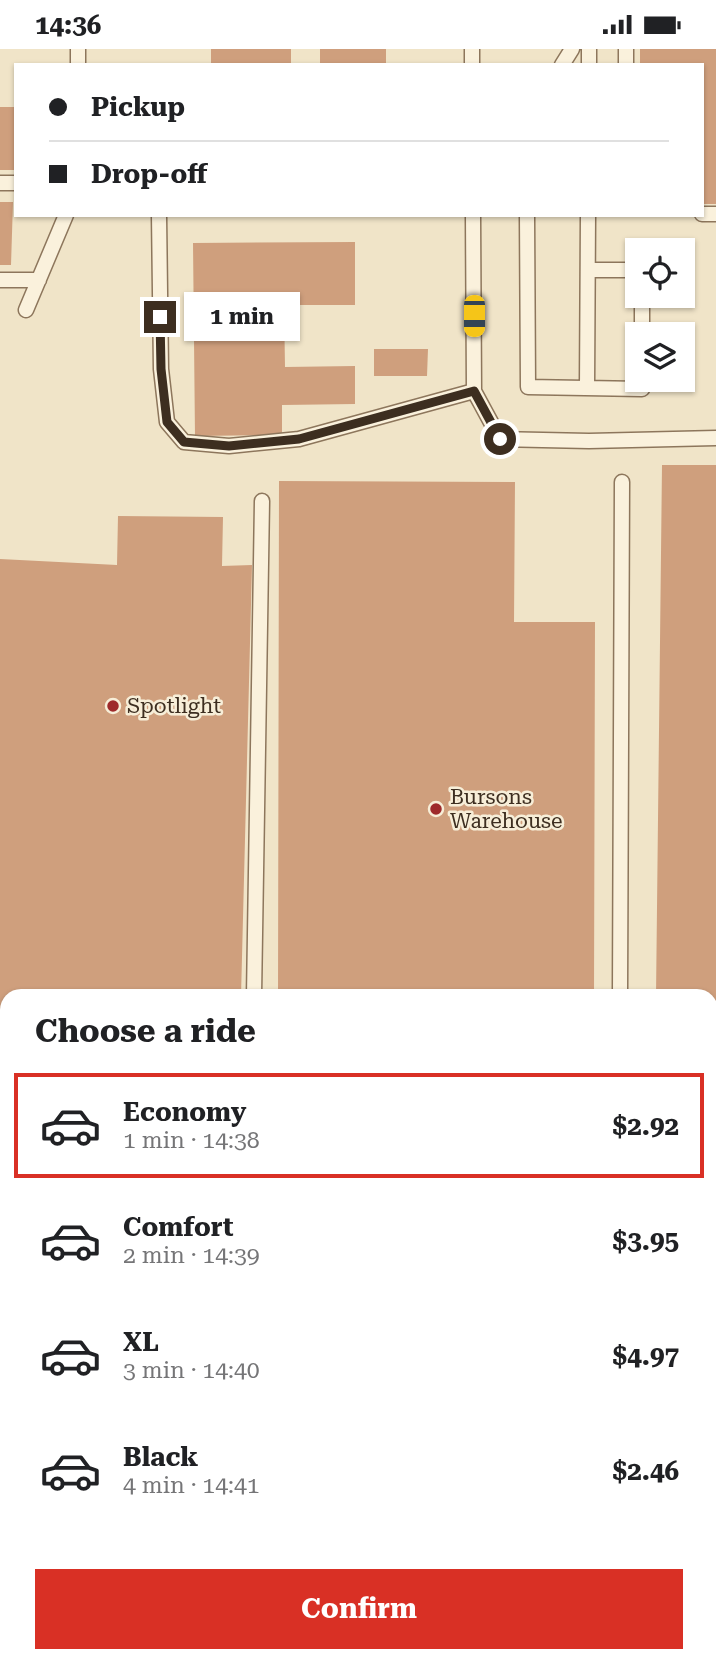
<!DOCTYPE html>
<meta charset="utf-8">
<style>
:root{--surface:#fff;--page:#f6f6f6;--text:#202124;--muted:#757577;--line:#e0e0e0;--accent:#d93025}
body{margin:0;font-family:"Roboto Serif",serif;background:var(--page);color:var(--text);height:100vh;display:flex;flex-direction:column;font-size:26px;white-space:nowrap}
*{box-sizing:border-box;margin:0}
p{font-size:23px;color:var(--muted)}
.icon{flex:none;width:38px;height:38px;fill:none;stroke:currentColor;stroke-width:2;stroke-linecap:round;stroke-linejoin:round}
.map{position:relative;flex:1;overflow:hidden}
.panel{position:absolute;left:0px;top:940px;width:718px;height:674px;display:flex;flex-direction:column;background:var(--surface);border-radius:21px 21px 0 0;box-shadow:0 2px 5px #0004}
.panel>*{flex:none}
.top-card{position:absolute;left:14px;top:14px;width:690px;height:154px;border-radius:0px;box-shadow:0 2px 5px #0004;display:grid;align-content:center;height:154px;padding:0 35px;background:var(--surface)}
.buttons{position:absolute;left:625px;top:189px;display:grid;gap:14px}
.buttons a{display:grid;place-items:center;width:70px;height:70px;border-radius:0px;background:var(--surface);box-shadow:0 2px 5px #0004;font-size:35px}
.end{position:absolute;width:32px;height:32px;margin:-16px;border:9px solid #3d2e20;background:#fff;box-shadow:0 0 0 4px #fff}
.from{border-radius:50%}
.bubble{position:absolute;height:49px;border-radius:0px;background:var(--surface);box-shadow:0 2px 5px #0004;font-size:23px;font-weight:700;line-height:49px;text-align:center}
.car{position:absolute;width:21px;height:42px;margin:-21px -10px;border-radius:9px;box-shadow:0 0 5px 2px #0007;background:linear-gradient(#f5c518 24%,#345 0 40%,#f5c518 0 76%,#345 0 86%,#f5c518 0)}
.top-card b{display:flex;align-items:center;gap:24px;height:66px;font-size:26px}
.top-card b+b{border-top:2px solid var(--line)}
.top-card i{width:18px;height:18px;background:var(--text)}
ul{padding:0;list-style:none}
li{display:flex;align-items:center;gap:21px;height:105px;margin:0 14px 10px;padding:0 21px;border:4px solid transparent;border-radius:0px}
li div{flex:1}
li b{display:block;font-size:26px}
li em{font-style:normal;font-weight:700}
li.active{border-color:var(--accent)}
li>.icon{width:63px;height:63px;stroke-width:1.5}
h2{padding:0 35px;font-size:32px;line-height:84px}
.button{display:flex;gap:14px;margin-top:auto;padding:14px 35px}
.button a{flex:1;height:80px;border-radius:0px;background:var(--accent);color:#fff;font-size:28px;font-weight:700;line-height:80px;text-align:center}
.status{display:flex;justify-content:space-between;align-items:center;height:49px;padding:0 35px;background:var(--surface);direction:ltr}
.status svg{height:19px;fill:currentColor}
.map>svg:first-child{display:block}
.building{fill:#cf9f7d}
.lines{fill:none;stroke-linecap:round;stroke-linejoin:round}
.service-casing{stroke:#8d765c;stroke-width:17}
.tertiary-casing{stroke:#8d765c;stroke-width:36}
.service{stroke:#faf1dc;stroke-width:14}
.tertiary{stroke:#faf1dc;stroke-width:33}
.route{stroke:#3d2e20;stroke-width:9}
.poi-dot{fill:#9e2a2b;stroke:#f7eed8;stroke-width:2.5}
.labels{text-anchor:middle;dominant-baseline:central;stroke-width:5;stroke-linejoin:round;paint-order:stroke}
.poi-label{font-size:21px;fill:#3d2e20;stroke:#f7eed8;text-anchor:start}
</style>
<div class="status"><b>14:36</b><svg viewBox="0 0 49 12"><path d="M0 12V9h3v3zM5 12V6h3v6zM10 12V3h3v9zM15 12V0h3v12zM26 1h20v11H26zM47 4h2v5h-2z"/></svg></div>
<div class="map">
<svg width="716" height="1613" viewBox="0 0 716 1613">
<rect width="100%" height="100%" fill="#f0e4c8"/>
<path class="building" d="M 211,0 L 291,0 L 291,16 L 211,16 Z
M 320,0 L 386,0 L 386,16 L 320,16 Z
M 640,0 L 716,0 L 716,155 L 702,155 L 702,16 L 640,16 Z
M 0,58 L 14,58 L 14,121 L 0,121 Z
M 0,153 L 13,153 L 11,216 L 0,216 Z
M 355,193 L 355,256 L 284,256 L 285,318 L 355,317 L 355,355 L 282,356 L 282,386 L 195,387 L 193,194 Z
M 374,300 L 428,300 L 427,327 L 374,327 Z
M 662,416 L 716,416 L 716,1382 L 710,1382 L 710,947 L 656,947 Z
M 279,432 L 515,433 L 514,573 L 595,573 L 594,947 L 278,947 Z
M 118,467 L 223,468 L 222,517 L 252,516 L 241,947 L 7,947 L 7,1328 L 0,1327 L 0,510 L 117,516 Z
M 710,1569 L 716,1569 L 716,1613 L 416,1613 L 416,1606 L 710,1606 Z
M 11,1606 L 278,1606 L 278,1613 L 11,1613 Z"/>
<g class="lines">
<g class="service-casing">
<path id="service" d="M 78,0 L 78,16
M 472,0 L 472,16
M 626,0 L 626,16
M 562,16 L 572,0
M 589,16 L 589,0
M 0,134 L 16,134
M 702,165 L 716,165
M 159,166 L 161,320 L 167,373 L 184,393 L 229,397 L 299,390 L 474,342
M 473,166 L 474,342 L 500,390 L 589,392 L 716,389
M 527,166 L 528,338 L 642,340 L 642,331
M 588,221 L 637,221
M 0,231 L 39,231
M 642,247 L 642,285
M 26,261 L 66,166
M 587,339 L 588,166
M 254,947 L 262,452
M 620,947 L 622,433
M 710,1524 L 716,1524
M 378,1606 L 378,1613"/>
</g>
<g class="tertiary-casing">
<path id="tertiary" d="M 0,1457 L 7,1457
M 710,1460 L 716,1460"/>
</g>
<use href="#service" class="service"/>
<use href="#tertiary" class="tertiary"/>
</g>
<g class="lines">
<path class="route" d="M 160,268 L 161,320 L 167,373 L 184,393 L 229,397 L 299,390 L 474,342 L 500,390"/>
</g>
<g class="poi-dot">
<circle cx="113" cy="657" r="7"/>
<circle cx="436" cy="760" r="7"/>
</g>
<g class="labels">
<g class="poi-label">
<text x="127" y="657">Spotlight</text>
<text x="450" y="748">Bursons<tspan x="450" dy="24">Warehouse</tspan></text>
</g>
</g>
</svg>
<div class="buttons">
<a><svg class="icon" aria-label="locate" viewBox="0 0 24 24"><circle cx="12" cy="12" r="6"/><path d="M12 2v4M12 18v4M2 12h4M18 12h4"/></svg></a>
<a><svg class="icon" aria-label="layers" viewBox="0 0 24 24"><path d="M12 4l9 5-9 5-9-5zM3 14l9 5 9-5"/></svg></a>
</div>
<i class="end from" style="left:500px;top:390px"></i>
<i class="end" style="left:160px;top:268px"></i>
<div class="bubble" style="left:184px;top:243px;width:116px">1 min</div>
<i class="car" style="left:474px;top:267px;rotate:180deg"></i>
<div class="top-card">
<b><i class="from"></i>Pickup</b>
<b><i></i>Drop-off</b>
</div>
<section class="panel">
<h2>Choose a ride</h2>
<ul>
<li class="active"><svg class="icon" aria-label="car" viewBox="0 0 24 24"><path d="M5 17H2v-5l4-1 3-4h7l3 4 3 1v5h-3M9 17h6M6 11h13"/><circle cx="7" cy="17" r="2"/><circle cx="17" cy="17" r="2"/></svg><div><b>Economy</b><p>1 min · 14:38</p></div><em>$2.92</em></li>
<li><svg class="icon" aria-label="car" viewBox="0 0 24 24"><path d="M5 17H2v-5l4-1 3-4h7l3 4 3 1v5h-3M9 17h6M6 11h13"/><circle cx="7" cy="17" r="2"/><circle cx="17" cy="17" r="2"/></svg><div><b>Comfort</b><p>2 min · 14:39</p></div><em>$3.95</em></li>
<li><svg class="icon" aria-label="car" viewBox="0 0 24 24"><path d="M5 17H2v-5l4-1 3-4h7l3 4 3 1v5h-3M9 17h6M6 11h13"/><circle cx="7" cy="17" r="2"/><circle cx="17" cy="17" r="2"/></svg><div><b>XL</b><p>3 min · 14:40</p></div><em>$4.97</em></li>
<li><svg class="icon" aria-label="car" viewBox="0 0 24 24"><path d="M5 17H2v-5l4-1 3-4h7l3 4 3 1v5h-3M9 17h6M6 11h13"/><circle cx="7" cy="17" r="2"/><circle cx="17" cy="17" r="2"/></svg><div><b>Black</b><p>4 min · 14:41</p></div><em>$2.46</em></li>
</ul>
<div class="button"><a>Confirm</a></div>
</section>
</div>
